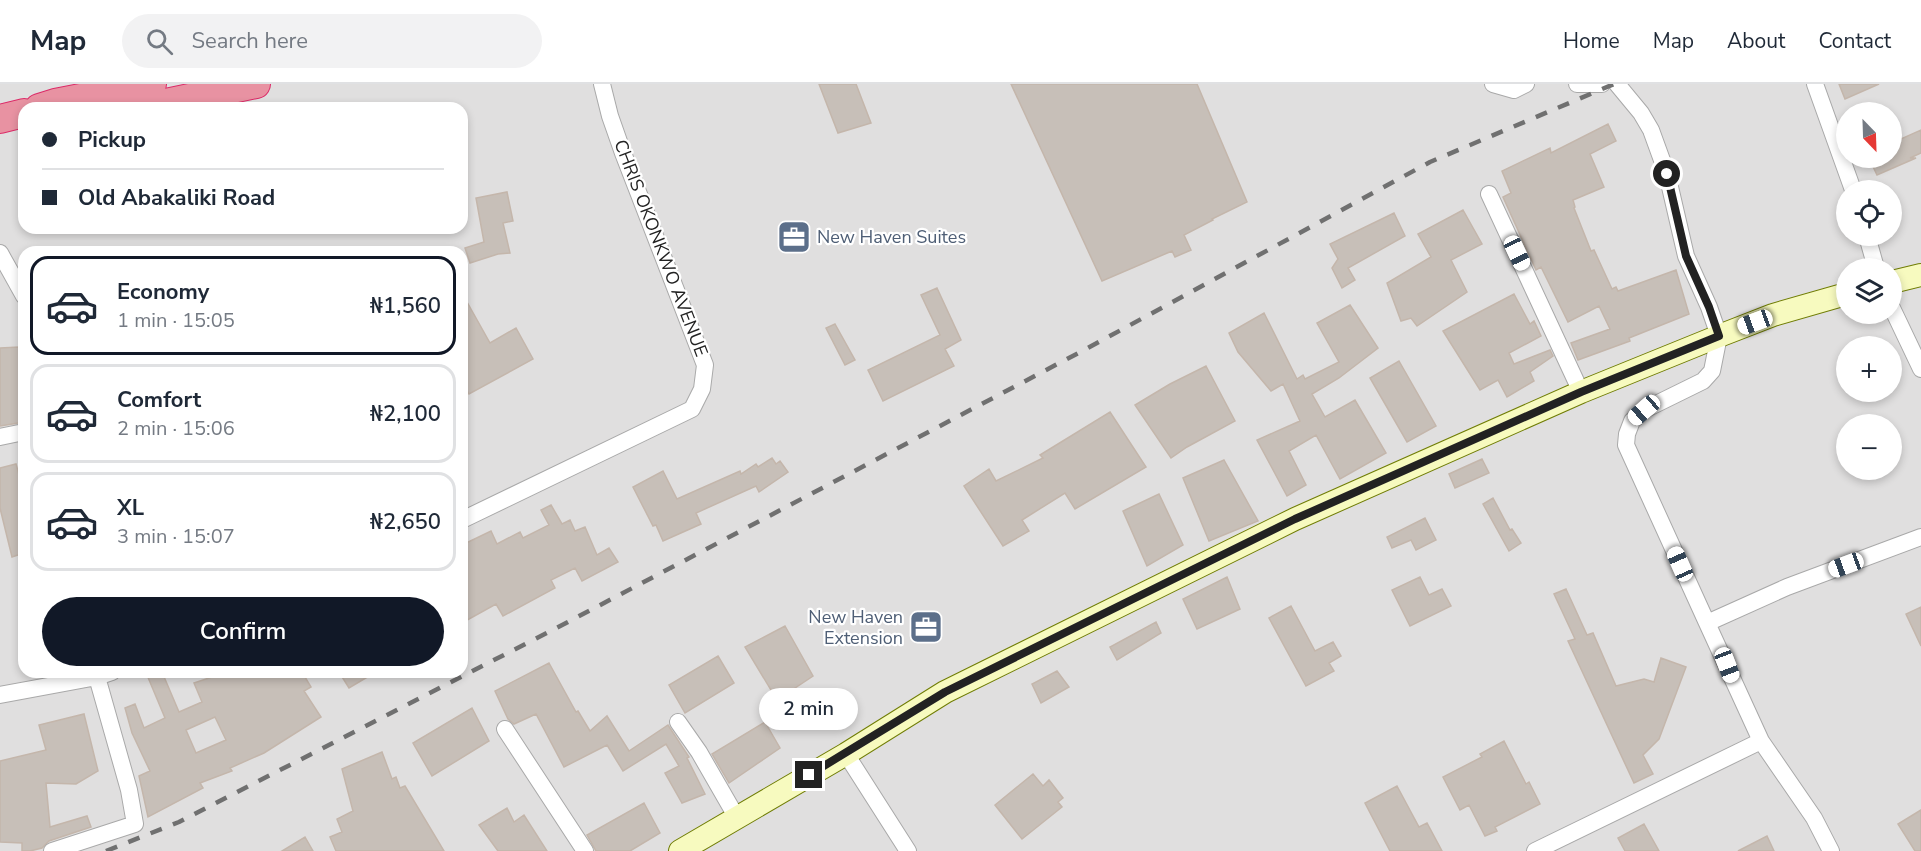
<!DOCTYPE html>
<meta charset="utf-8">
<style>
:root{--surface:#fff;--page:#f2f2f3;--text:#1f2937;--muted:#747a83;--line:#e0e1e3;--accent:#111827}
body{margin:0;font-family:"Nunito Sans",sans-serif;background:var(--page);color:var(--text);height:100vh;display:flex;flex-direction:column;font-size:22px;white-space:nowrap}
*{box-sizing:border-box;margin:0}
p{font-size:20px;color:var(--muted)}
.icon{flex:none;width:33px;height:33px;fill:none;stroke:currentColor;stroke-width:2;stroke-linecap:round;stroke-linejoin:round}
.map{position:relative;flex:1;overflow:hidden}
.sheet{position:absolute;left:18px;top:162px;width:450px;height:432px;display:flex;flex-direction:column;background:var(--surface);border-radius:18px;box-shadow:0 3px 9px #0003}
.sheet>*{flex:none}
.guide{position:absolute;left:18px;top:18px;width:450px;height:132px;border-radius:18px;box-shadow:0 3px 9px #0003;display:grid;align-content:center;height:132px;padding:0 24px;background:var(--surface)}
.needle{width:39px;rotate:157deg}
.tools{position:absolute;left:1836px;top:18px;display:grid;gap:12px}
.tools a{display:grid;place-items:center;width:66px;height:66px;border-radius:50%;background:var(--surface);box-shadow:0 3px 9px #0003;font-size:30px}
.end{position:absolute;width:27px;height:27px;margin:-14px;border:8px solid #222;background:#fff;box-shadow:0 0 0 3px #fff}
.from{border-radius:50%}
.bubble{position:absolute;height:42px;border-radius:21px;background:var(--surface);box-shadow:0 3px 9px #0003;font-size:20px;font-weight:600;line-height:42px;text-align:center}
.car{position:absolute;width:18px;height:36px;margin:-18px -9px;border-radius:8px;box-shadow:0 0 4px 2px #0007;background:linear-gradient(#fff 24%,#345 0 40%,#fff 0 76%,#345 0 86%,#fff 0)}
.guide b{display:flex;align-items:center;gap:21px;height:57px;font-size:22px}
.guide b+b{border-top:2px solid var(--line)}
.guide i{width:15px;height:15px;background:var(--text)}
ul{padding:10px 0 0;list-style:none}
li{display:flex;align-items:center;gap:18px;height:99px;margin:0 12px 9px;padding:0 12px;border:3px solid var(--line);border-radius:18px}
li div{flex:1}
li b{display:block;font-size:22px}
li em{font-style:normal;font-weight:600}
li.active{border-color:var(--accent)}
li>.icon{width:54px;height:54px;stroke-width:1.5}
.button{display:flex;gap:12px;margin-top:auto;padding:12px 24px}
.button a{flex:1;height:69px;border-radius:36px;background:var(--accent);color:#fff;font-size:24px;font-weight:600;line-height:69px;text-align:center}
header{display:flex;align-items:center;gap:36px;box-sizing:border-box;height:84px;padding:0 30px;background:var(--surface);border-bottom:2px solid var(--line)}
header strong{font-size:28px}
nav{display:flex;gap:33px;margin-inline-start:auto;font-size:21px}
.search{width:420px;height:54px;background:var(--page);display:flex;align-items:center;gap:15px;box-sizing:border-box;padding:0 21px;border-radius:33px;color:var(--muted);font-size:22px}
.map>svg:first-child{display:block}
.residential{fill:#e0dfdf;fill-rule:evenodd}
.building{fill:#c7bfb8;stroke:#c4b6ab;stroke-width:1.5;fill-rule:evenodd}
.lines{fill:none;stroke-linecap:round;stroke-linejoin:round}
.street-casing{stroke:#a9a9a9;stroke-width:18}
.secondary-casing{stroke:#707d05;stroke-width:24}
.highway-casing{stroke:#dc2a67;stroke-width:30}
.street{stroke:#fff;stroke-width:16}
.secondary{stroke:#f7fabf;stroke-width:22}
.highway{stroke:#e892a2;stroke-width:28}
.rail{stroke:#707070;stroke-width:4.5;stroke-dasharray:12 12;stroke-linecap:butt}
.route{stroke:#222;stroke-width:8}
.labels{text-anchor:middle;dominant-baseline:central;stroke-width:4.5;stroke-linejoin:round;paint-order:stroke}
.service-label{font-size:18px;fill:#4e5e75;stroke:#fff;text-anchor:start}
.street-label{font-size:18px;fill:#222;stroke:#fff}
</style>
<header>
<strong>Map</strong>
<div class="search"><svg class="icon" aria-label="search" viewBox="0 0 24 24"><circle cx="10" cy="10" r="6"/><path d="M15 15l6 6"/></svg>Search here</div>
<nav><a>Home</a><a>Map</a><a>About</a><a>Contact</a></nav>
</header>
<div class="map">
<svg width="1921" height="767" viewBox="0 0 1921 767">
<rect width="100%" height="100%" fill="#f2efe9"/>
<path class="residential" d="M 0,0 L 1921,0 L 1921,767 L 0,767 ZM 24,24 L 462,24 L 462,144 L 24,144 ZM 1846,28 L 1892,28 L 1892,74 L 1846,74 ZM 1846,106 L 1892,106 L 1892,152 L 1846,152 ZM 24,168 L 462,168 L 462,588 L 24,588 ZM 1846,184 L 1892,184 L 1892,230 L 1846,230 ZM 1846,262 L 1892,262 L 1892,308 L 1846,308 ZM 1846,340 L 1892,340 L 1892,386 L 1846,386 Z"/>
<path class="building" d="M 819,0 L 856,0 L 871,39 L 838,49 Z
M 1011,0 L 1197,0 L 1247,118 L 1212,135 L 1213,136 L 1184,151 L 1191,166 L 1175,173 L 1172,167 L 1102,197 Z
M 1839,0 L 1879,0 L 1845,15 Z
M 1608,40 L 1616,57 L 1590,70 L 1604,103 L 1573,116 L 1575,123 L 1574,124 L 1591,167 L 1594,166 L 1612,205 L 1616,203 L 1618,207 L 1676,186 L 1689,230 L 1629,254 L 1630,257 L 1578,276 L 1571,259 L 1610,245 L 1599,222 L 1568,238 L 1541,183 L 1536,186 L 1503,113 L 1511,109 L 1502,87 L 1550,64 L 1551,69 Z
M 1921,46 L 1921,69 L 1910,74 L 1916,74 L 1877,91 L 1869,74 L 1892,74 L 1892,59 Z
M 507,108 L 513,137 L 503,139 L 510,169 L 498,170 L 470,179 L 465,164 L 484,158 L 476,114 Z
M 1463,126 L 1482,160 L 1451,176 L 1467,208 L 1417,242 L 1411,234 L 1401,237 L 1387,199 L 1431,173 L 1418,150 Z
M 1394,129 L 1405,152 L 1348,184 L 1355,196 L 1342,204 L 1332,184 L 1338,175 L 1330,160 Z
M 937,204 L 961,256 L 945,265 L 954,282 L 883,317 L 868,286 L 940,251 L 921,211 Z
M 462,209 L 490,259 L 516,244 L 533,275 L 469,310 L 462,297 Z
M 1514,210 L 1530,240 L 1534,237 L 1541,252 L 1509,269 L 1514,280 L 1550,266 L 1553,272 L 1530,288 L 1534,297 L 1507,313 L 1498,296 L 1480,306 L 1443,247 Z
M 1350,221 L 1378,264 L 1339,294 L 1312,310 L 1325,333 L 1355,316 L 1386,369 L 1340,395 L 1316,351 L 1289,367 L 1306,401 L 1287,412 L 1257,356 L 1300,337 L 1283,300 L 1271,307 L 1238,268 L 1229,249 L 1264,229 L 1297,295 L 1303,291 L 1305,295 L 1339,278 L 1317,239 Z
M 835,240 L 855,276 L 845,281 L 826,244 Z
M 19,263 L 24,294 L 24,338 L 0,342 L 0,264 Z
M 1399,277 L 1436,342 L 1407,358 L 1370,294 Z
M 1206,282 L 1235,337 L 1187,363 L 1171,374 L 1135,321 L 1170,300 Z
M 1110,328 L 1146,383 L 1075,425 L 1065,409 L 1022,436 L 1029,447 L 1003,462 L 964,402 L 989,385 L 996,397 L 1043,374 L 1040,371 Z
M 772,374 L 776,380 L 780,377 L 788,388 L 759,408 L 756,402 L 696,429 L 701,440 L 663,457 L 656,441 L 653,442 L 633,403 L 663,387 L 677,415 L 740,387 L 741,390 L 756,380 L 758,383 Z
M 1482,375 L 1489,389 L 1455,404 L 1449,390 Z
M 1224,376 L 1258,437 L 1209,457 L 1183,394 Z
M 16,380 L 24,408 L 24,469 L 12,473 L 0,424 L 0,384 Z
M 1159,410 L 1183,461 L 1147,482 L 1123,427 Z
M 1493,414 L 1510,446 L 1512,445 L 1521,459 L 1509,467 L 1483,420 Z
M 551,421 L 562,440 L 570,436 L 575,447 L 585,443 L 597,471 L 609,464 L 618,478 L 582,497 L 575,484 L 551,496 L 555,504 L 503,532 L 496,520 L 462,539 L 462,461 L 491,447 L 497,460 L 520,448 L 523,454 L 549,441 L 541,426 Z
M 1425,434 L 1436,456 L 1416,466 L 1411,456 L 1392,464 L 1387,453 Z
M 1227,493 L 1240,525 L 1197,545 L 1183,515 Z
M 1420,493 L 1429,511 L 1442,505 L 1451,522 L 1410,542 L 1392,506 Z
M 1566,505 L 1587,551 L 1593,549 L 1616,602 L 1644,595 L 1654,598 L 1661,574 L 1686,583 L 1659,655 L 1643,671 L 1653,690 L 1634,699 L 1568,557 L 1575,555 L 1554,510 Z
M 1291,522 L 1315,567 L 1333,558 L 1341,572 L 1329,579 L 1334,587 L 1306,602 L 1269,534 Z
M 1921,523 L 1921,562 L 1906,530 Z
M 1156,538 L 1161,549 L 1117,576 L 1110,563 Z
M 785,542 L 813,592 L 777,616 L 745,563 Z
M 718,572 L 734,599 L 685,629 L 669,601 Z
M 549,579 L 576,628 L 578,627 L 590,647 L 607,632 L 629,667 L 668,641 L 689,673 L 687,674 L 705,710 L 682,719 L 665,689 L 679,682 L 666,660 L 623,687 L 607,661 L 564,683 L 536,630 L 514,640 L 508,635 L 495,607 Z
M 1057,587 L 1069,603 L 1041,619 L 1032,600 Z
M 155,588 L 162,588 L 179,628 L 202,618 L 194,599 L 227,588 L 302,588 L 311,603 L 304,607 L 321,633 L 264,669 L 230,684 L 232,687 L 200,699 L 203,704 L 148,733 L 139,692 L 150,687 L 132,649 L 125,624 L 135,620 L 144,644 L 165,634 L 147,591 ZM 215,633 L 226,656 L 196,669 L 186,646 Z
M 339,588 L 376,588 L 349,604 Z
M 472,624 L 489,657 L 432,692 L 413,659 Z
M 84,630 L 98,687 L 76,700 L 46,699 L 50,743 L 87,732 L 91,743 L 49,757 L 42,764 L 30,767 L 22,767 L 22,759 L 0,758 L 0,677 L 46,666 L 39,641 Z
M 765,638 L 780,664 L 729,699 L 712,670 Z
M 1504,657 L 1526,700 L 1529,698 L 1540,720 L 1495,743 L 1497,747 L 1485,752 L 1469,721 L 1460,726 L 1443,693 L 1482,673 L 1480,670 Z
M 382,668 L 392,695 L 396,693 L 400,704 L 405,702 L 444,767 L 336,767 L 330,753 L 342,748 L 337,735 L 353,727 L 342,685 Z
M 1033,690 L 1043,702 L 1049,696 L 1063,714 L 1058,718 L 1062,723 L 1022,755 L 995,721 Z
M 1397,702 L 1419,743 L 1427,739 L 1442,767 L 1390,767 L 1365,719 Z
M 644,719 L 660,749 L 630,767 L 596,767 L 587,751 Z
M 507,724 L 514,738 L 524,731 L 547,767 L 498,767 L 479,741 Z
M 1921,726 L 1921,767 L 1915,767 L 1898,740 Z
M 1644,740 L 1659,767 L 1625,767 L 1618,754 Z
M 1767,752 L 1774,767 L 1738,767 Z
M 305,753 L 313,767 L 282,767 Z"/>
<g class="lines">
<g class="street-casing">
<path id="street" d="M 1493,0 L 1514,6 L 1526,0
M 1577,0 L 1602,0
M 1617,0 L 1641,29 L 1651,46 L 1667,90 L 1686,172 L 1709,223 L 1719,252 L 1712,287 L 1703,297 L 1644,326 L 1632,337 L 1627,350 L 1626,361 L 1707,539
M 1815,0 L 1853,106
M 1489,110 L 1581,308
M 1867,152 L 1876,184
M 0,169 L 24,212
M 1892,224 L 1921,285
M 0,353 L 24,348
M 462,436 L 692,325 L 702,305 L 705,281 L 623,69 L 610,32 L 602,0
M 0,611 L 97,593 L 112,588
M 678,638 L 699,668 L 737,734
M 505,645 L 585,767
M 846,670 L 908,767
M 52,767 L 135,740 L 129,706 L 97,593
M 1535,767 L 1761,657
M 1831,767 L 1814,734 L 1761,657 L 1707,539 L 1787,503 L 1921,453"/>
</g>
<g class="secondary-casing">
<path id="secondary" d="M 1892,198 L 1921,191
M 680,767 L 846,670 L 945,608 L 1295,435 L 1581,308 L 1719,252 L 1773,231 L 1846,210"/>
</g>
<g class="highway-casing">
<path id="highway" d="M 39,24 L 55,19 L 152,0
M 142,24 L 256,0
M 0,35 L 24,29"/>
</g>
<use href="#street" class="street"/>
<use href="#secondary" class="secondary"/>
<use href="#highway" class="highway"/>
<path class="rail" d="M 106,767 L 179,738 L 566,539 L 1086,265 L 1430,78 L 1614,0"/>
</g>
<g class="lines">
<path class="route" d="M 809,691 L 945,608 L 1295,435 L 1581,308 L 1719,252 L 1709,223 L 1686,172 L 1667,90"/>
</g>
<defs>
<g id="office-square" transform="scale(1.725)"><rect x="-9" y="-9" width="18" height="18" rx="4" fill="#5c6f8a" stroke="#fff"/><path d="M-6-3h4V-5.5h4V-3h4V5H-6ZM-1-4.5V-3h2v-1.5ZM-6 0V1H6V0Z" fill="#fff"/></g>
</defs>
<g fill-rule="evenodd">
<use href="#office-square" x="794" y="153"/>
<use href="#office-square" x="926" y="543"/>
</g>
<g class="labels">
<g class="service-label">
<text x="817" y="153">New Haven Suites</text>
<text x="903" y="533" text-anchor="end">New Haven<tspan x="903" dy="21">Extension</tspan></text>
</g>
<g class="street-label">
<text transform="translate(661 164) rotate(69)">CHRIS OKONKWO AVENUE</text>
</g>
</g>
</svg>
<div class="tools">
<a><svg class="needle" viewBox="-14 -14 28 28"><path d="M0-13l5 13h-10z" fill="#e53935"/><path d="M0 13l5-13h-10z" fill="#747a83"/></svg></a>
<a><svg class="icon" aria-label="locate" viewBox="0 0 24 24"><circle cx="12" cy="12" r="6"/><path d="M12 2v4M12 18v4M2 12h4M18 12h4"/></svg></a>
<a><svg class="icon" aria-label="layers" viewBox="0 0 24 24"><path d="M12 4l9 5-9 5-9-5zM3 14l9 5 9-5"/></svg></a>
<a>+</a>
<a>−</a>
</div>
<i class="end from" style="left:1667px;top:90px"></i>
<i class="end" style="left:809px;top:691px"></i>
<div class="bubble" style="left:759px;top:604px;width:99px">2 min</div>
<i class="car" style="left:1517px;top:169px;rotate:155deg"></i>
<i class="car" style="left:1755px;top:238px;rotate:250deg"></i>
<i class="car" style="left:1644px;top:326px;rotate:229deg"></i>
<i class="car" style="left:1680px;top:480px;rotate:336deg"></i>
<i class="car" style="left:1846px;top:481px;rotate:250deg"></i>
<i class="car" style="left:1727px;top:581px;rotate:159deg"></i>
<div class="guide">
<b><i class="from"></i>Pickup</b>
<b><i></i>Old Abakaliki Road</b>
</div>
<section class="sheet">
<ul>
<li class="active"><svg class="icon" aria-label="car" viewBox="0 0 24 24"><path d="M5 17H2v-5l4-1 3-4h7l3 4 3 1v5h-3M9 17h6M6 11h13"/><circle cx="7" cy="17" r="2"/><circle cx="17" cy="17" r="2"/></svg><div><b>Economy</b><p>1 min · 15:05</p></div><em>₦1,560</em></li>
<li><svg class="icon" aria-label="car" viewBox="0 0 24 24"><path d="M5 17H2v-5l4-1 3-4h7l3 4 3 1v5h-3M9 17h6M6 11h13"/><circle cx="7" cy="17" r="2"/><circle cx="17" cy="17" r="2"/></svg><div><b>Comfort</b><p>2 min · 15:06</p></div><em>₦2,100</em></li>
<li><svg class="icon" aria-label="car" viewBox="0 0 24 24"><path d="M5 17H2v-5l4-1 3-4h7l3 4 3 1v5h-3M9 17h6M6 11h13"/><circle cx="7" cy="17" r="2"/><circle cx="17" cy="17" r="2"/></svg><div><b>XL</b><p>3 min · 15:07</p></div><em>₦2,650</em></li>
</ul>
<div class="button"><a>Confirm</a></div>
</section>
</div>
